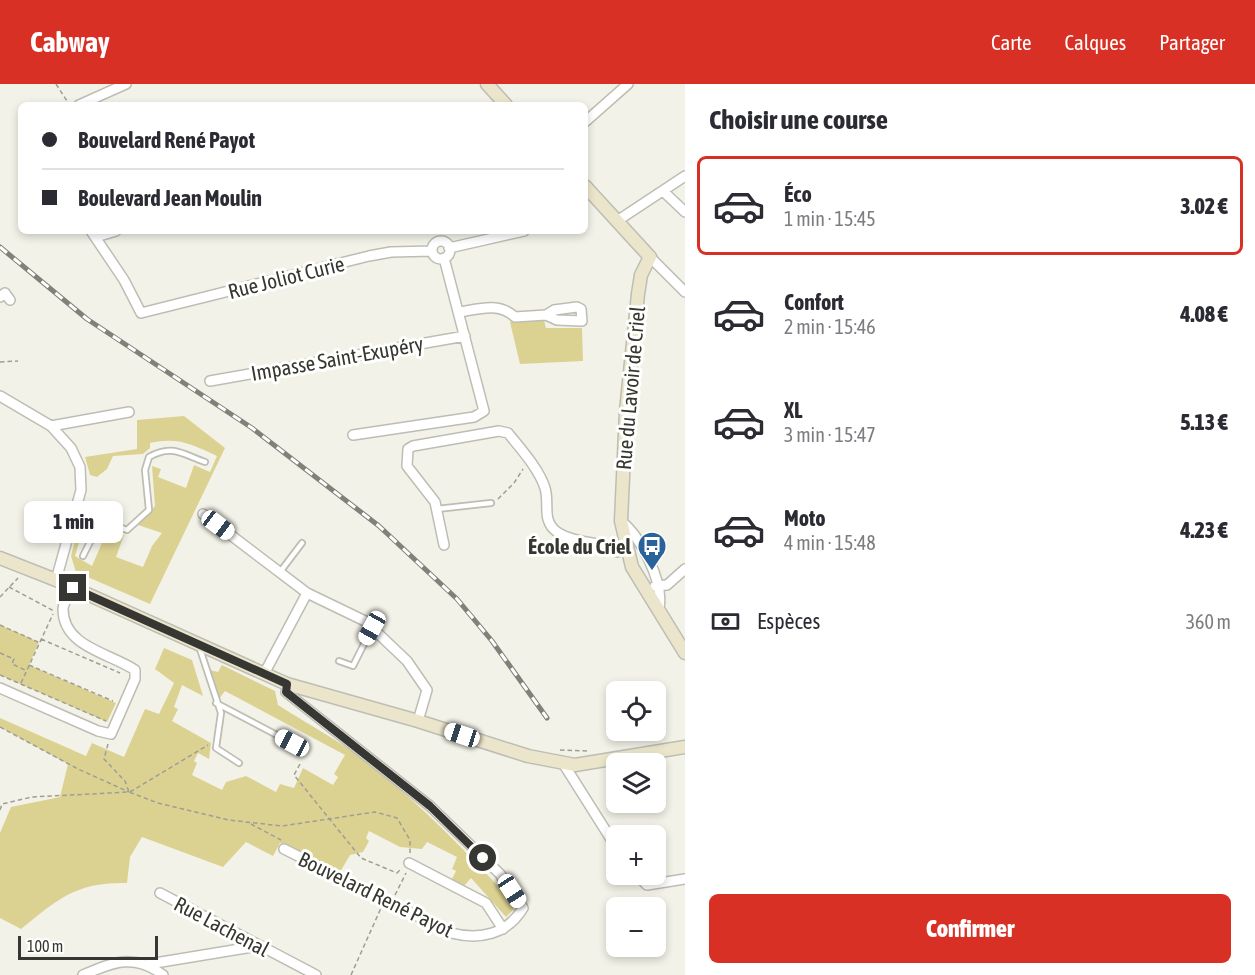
<!DOCTYPE html>
<html lang="fr">
<meta charset="utf-8">
<style>
:root{--surface:#fff;--page:#f7f7f7;--text:#2b2b33;--muted:#7c7c81;--line:#e1e1e2;--accent:#d93025}
body{margin:0;font-family:"Asap Condensed",sans-serif;background:var(--page);color:var(--text);height:100vh;display:flex;flex-direction:column;font-size:22px;white-space:nowrap}
*{box-sizing:border-box;margin:0}
p{font-size:20px;color:var(--muted)}
.icon{flex:none;width:33px;height:33px;fill:none;stroke:currentColor;stroke-width:2;stroke-linecap:round;stroke-linejoin:round}
.map{position:relative;flex:1;overflow:hidden}
.sheet{display:flex;flex-direction:column;background:var(--surface);width:570px}
.sheet>*{flex:none}
.top-card{position:absolute;left:18px;top:18px;width:570px;height:132px;border-radius:9px;box-shadow:0 3px 9px #0003;display:grid;align-content:center;height:132px;padding:0 24px;background:var(--surface)}
.tools{position:absolute;left:606px;top:597px;display:grid;gap:12px}
.tools a{display:grid;place-items:center;width:60px;height:60px;border-radius:9px;background:var(--surface);box-shadow:0 3px 9px #0003;font-size:30px}
.scale{position:absolute;left:18px;bottom:15px;width:140px;box-sizing:border-box;padding-left:6px;border:3px solid #363632;border-top:0;font-size:16px;line-height:21px;white-space:nowrap;color:#363632;-webkit-text-stroke:4px #fffffd;paint-order:stroke}
.end{position:absolute;width:27px;height:27px;margin:-14px;border:8px solid #363632;background:#fff;box-shadow:0 0 0 3px #fff}
.from{border-radius:50%}
.bubble{position:absolute;height:42px;border-radius:9px;background:var(--surface);box-shadow:0 3px 9px #0003;font-size:20px;font-weight:800;line-height:42px;text-align:center}
.car{position:absolute;width:18px;height:36px;margin:-18px -9px;border-radius:8px;box-shadow:0 0 4px 2px #0007;background:linear-gradient(#fff 24%,#345 0 40%,#fff 0 76%,#345 0 86%,#fff 0)}
.top-card b{display:flex;align-items:center;gap:21px;height:57px;font-size:22px}
.top-card b+b{border-top:2px solid var(--line)}
.top-card i{width:15px;height:15px;background:var(--text)}
ul{padding:0;list-style:none}
li{display:flex;align-items:center;gap:18px;height:99px;margin:0 12px 9px;padding:0 12px;border:3px solid transparent;border-radius:9px}
li div{flex:1}
li b{display:block;font-size:22px}
li em{font-style:normal;font-weight:800}
li.on{border-color:var(--accent)}
li>.icon{width:54px;height:54px;stroke-width:1.5}
h2{padding:0 24px;font-size:27px;line-height:72px}
.pay{display:flex;align-items:center;gap:15px;height:66px;padding:0 24px;font-size:22px}
.pay p{margin-inline-start:auto}
.action{display:flex;gap:12px;margin-top:auto;padding:12px 24px}
.action a{flex:1;height:69px;border-radius:9px;background:var(--accent);color:#fff;font-size:24px;font-weight:800;line-height:69px;text-align:center}
header{display:flex;align-items:center;gap:36px;box-sizing:border-box;height:84px;padding:0 30px;background:var(--accent);color:#fff}
header strong{font-size:28px}
nav{display:flex;gap:33px;margin-inline-start:auto;font-size:21px}
main{display:flex;flex:1;min-height:0}
.map>svg:first-child{display:block}
.green{fill:#dbd292}
.lines{fill:none;stroke-linecap:round;stroke-linejoin:round}
.lane-casing{stroke:#bebdb4;stroke-width:8}
.street-casing{stroke:#bebdb4;stroke-width:12}
.secondary-casing{stroke:#bebdb4;stroke-width:15}
.path{stroke:#9e9e97;stroke-width:1.5;stroke-dasharray:4.5 3;stroke-linecap:butt}
.lane{stroke:#fff;stroke-width:4.5}
.street{stroke:#fff;stroke-width:9}
.secondary{stroke:#ebe6cb;stroke-width:12}
.rail-casing{stroke:#81817a;stroke-width:5}
.rail{stroke:#fffffd;stroke-width:3;stroke-dasharray:9;stroke-linecap:butt}
.route{stroke:#363632;stroke-width:8}
.labels{text-anchor:middle;dominant-baseline:central;stroke-width:6;stroke-linejoin:round;paint-order:stroke}
.street-label{font-size:21px;fill:#363632;stroke:#fffffd}
.poi-label{font-size:21px;font-weight:bold;fill:#363632;stroke:#fffffd;text-anchor:end}
</style>
<header>
<strong>Cabway</strong>
<nav><a>Carte</a><a>Calques</a><a>Partager</a></nav>
</header>
<main>
<div class="map">
<svg width="685" height="891" viewBox="0 0 685 891">
<rect width="100%" height="100%" fill="#f3f2e8"/>
<path class="green" d="M 544,236 L 546,244 L 582,244 L 583,277 L 520,280 L 510,238 Z
M 184,332 L 225,364 L 150,520 L 76,488 L 71,472 L 80,436 L 85,438 L 75,472 L 92,482 L 107,447 L 124,451 L 116,473 L 143,483 L 152,462 L 162,449 L 138,441 L 155,422 L 152,382 L 161,385 L 158,393 L 186,404 L 194,381 L 210,388 L 217,372 C 191,360 178,353 150,359 L 150,364 L 143,370 L 113,372 L 107,385 L 97,393 L 90,391 L 85,373 L 137,365 L 137,336 Z
M 0,541 L 39,558 L 29,581 L 116,619 L 107,638 L 0,591 Z
M 164,564 L 192,576 L 203,612 L 182,601 L 174,623 L 178,625 L 172,637 L 211,659 L 209,675 L 198,669 L 194,677 L 197,679 L 192,691 L 222,706 L 226,698 L 246,692 L 276,708 L 280,700 L 294,704 L 303,684 L 333,701 L 338,693 L 334,690 L 345,671 L 225,607 L 219,615 L 210,586 L 218,588 L 222,581 L 275,607 L 278,621 C 303,637 329,651 353,668 C 412,711 462,763 511,816 L 514,825 L 506,833 L 471,794 L 464,802 L 452,795 L 456,787 L 452,785 L 457,773 L 427,758 L 422,765 L 400,763 L 369,747 L 366,754 L 369,757 L 363,768 L 350,771 L 336,795 L 296,779 L 295,768 L 280,759 L 273,772 L 246,758 L 223,783 L 142,753 L 130,773 L 127,799 C 76,798 58,815 21,845 L 0,834 L 0,749 L 11,723 L 60,713 L 68,680 L 0,643 L 0,634 L 86,672 L 92,659 L 124,673 L 145,625 L 159,630 L 174,599 L 155,585 Z"/>
<g class="lines">
<g class="lane-casing">
<path id="lane" d="M 437,425 L 491,419
M 74,426 L 127,446 L 149,426 L 145,386 L 149,373 C 172,360 182,370 205,378
M 83,472 L 101,436
M 280,488 L 302,459
M 199,562 L 221,629 L 216,664 L 239,679
M 339,577 L 353,582 L 372,544
M 216,619 L 292,659"/>
</g>
<g class="street-casing">
<path id="street" d="M 79,21 L 126,0
M 585,38 L 628,0
M 663,107 L 685,128
M 617,137 L 685,92
M 91,147 L 124,196 L 141,229 L 369,172 L 391,168 L 432,167
M 96,153 L 116,147
M432 166a9 9 0 1 1 18 0a9 9 0 1 1-18 0Z
M 449,164 L 524,147
M 650,173 L 685,208
M 0,213 L 5,209 L 10,216
M 460,228 C 479,225 499,218 515,233 L 546,231 L 557,236 L 582,237 L 581,225 L 577,223 L 554,226 L 546,231
M 210,297 L 465,252
M 0,312 L 51,342 L 71,364 L 80,383 L 81,406 L 56,496
M 51,342 L 129,328
M 353,351 L 474,333 L 484,327 L 444,174
M 203,430 L 307,509
M 621,437 C 641,453 664,498 659,524
M 444,461 L 435,418 L 407,382 L 408,365 L 413,362 L 499,347 L 508,349 C 521,365 539,385 545,404 C 550,420 541,436 557,448 C 571,458 595,458 611,463 L 617,468 L 626,465
M 655,502 L 667,501 L 685,485
M 264,590 L 307,509 L 365,537 L 407,577 L 427,606 L 418,637
M 0,604 L 98,647 L 111,650 L 135,595 L 135,586 C 110,569 63,563 63,525 C 63,519 70,510 73,504
M 563,679 L 616,763
M 284,765 L 451,849 C 479,856 507,851 523,824 L 500,790 L 430,722 L 286,608 L 287,600
M 409,779 L 486,819 L 503,845
M 636,790 L 647,801 L 685,795
M 160,809 L 316,891
M 149,880 L 258,862
M 83,891 C 113,878 135,869 163,891"/>
</g>
<g class="secondary-casing">
<path id="secondary" d="M 487,0 L 506,21
M 585,102 L 650,173 L 641,191 L 638,210 L 626,327 L 621,437 L 632,483 L 685,569
M 0,474 L 56,496 L 287,600 L 418,637 L 528,672 L 575,681 L 685,663"/>
</g>
<path class="path" d="M 56,0 L 69,20
M 0,278 L 18,277
M 498,415 L 514,399 L 523,385
M 9,503 L 54,527
M 0,513 L 18,494
M 0,541 L 38,558
M 41,555 L 120,589
M 0,569 L 14,575 L 12,580 L 25,586
M 29,581 L 113,617
M 0,591 L 106,637
M 21,599 L 53,530
M 0,643 L 78,685 L 129,708
M 108,660 L 104,675 L 125,697 L 129,708
M 560,666 L 588,667
M 300,680 L 294,691 L 361,774 L 397,789 L 401,785
M 130,708 L 208,661
M 0,726 L 2,720 L 32,713 L 129,708 L 158,719 L 229,736 L 282,742 L 375,728 L 397,734 L 410,756 L 410,770
M 251,740 L 281,756
M 395,811 L 406,789
M 351,891 L 381,824"/>
<use href="#lane" class="lane"/>
<use href="#street" class="street"/>
<use href="#secondary" class="secondary"/>
<g class="rail-casing">
<path id="rail" d="M 0,163 L 87,235 L 252,344 L 379,442 L 457,515 L 492,557 L 547,634"/>
</g>
<use href="#rail" class="rail"/>
</g>
<g class="lines">
<path class="route" d="M 73,504 L 287,600 L 286,608 L 430,722 L 483,774"/>
</g>
<defs>
<g id="bus-pin" transform="scale(1.5)"><path d="M0 17L-7.5 6A9.5 9.5 0 1 1 7.5 6Z" fill="#2a639b" stroke="#fffffd"/><path d="M-5-6H5V4H4V6H2V4H-2V6H-4V4H-5ZM-3.5-4V0h7V-4ZM-3.5 1.2v1.5H-2V1.2ZM2 1.2v1.5H3.5V1.2Z" fill="#fff"/></g>
</defs>
<g fill-rule="evenodd">
<use href="#bus-pin" x="652" y="462"/>
</g>
<g class="labels">
<g class="street-label">
<text transform="translate(286 193) rotate(-14)">Rue Joliot Curie</text>
<text transform="translate(337 274) rotate(-10)">Impasse Saint-Exupéry</text>
<text transform="translate(630 304) rotate(-85)">Rue du Lavoir de Criel</text>
<text transform="translate(376 810) rotate(26)">Bouvelard René Payot</text>
<text transform="translate(222 842) rotate(28)">Rue Lachenal</text>
</g>
<g class="poi-label">
<text x="631" y="462">École du Criel</text>
</g>
</g>
</svg>
<div class="tools">
<a><svg class="icon" aria-label="locate" viewBox="0 0 24 24"><circle cx="12" cy="12" r="6"/><path d="M12 2v4M12 18v4M2 12h4M18 12h4"/></svg></a>
<a><svg class="icon" aria-label="layers" viewBox="0 0 24 24"><path d="M12 4l9 5-9 5-9-5zM3 14l9 5 9-5"/></svg></a>
<a>+</a>
<a>−</a>
</div>
<div class="scale">100 m</div>
<i class="end from" style="left:483px;top:774px"></i>
<i class="end" style="left:73px;top:504px"></i>
<div class="bubble" style="left:24px;top:417px;width:99px">1 min</div>
<i class="car" style="left:218px;top:441px;rotate:127deg"></i>
<i class="car" style="left:372px;top:544px;rotate:209deg"></i>
<i class="car" style="left:462px;top:651px;rotate:288deg"></i>
<i class="car" style="left:292px;top:659px;rotate:298deg"></i>
<i class="car" style="left:512px;top:807px;rotate:147deg"></i>
<div class="top-card">
<b><i class="from"></i>Bouvelard René Payot</b>
<b><i></i>Boulevard Jean Moulin</b>
</div>
</div>
<section class="sheet">
<h2>Choisir une course</h2>
<ul>
<li class="on"><svg class="icon" aria-label="car" viewBox="0 0 24 24"><path d="M5 17H2v-5l4-1 3-4h7l3 4 3 1v5h-3M9 17h6M6 11h13"/><circle cx="7" cy="17" r="2"/><circle cx="17" cy="17" r="2"/></svg><div><b>Éco</b><p>1 min · 15:45</p></div><em>3.02 €</em></li>
<li><svg class="icon" aria-label="car" viewBox="0 0 24 24"><path d="M5 17H2v-5l4-1 3-4h7l3 4 3 1v5h-3M9 17h6M6 11h13"/><circle cx="7" cy="17" r="2"/><circle cx="17" cy="17" r="2"/></svg><div><b>Confort</b><p>2 min · 15:46</p></div><em>4.08 €</em></li>
<li><svg class="icon" aria-label="car" viewBox="0 0 24 24"><path d="M5 17H2v-5l4-1 3-4h7l3 4 3 1v5h-3M9 17h6M6 11h13"/><circle cx="7" cy="17" r="2"/><circle cx="17" cy="17" r="2"/></svg><div><b>XL</b><p>3 min · 15:47</p></div><em>5.13 €</em></li>
<li><svg class="icon" aria-label="car" viewBox="0 0 24 24"><path d="M5 17H2v-5l4-1 3-4h7l3 4 3 1v5h-3M9 17h6M6 11h13"/><circle cx="7" cy="17" r="2"/><circle cx="17" cy="17" r="2"/></svg><div><b>Moto</b><p>4 min · 15:48</p></div><em>4.23 €</em></li>
</ul>
<div class="pay"><svg class="icon" aria-label="cash" viewBox="0 0 24 24"><path d="M3 7h18v10H3z"/><circle cx="12" cy="12" r="2"/></svg>Espèces<p>360 m</p></div>
<div class="action"><a>Confirmer</a></div>
</section>
</main>
